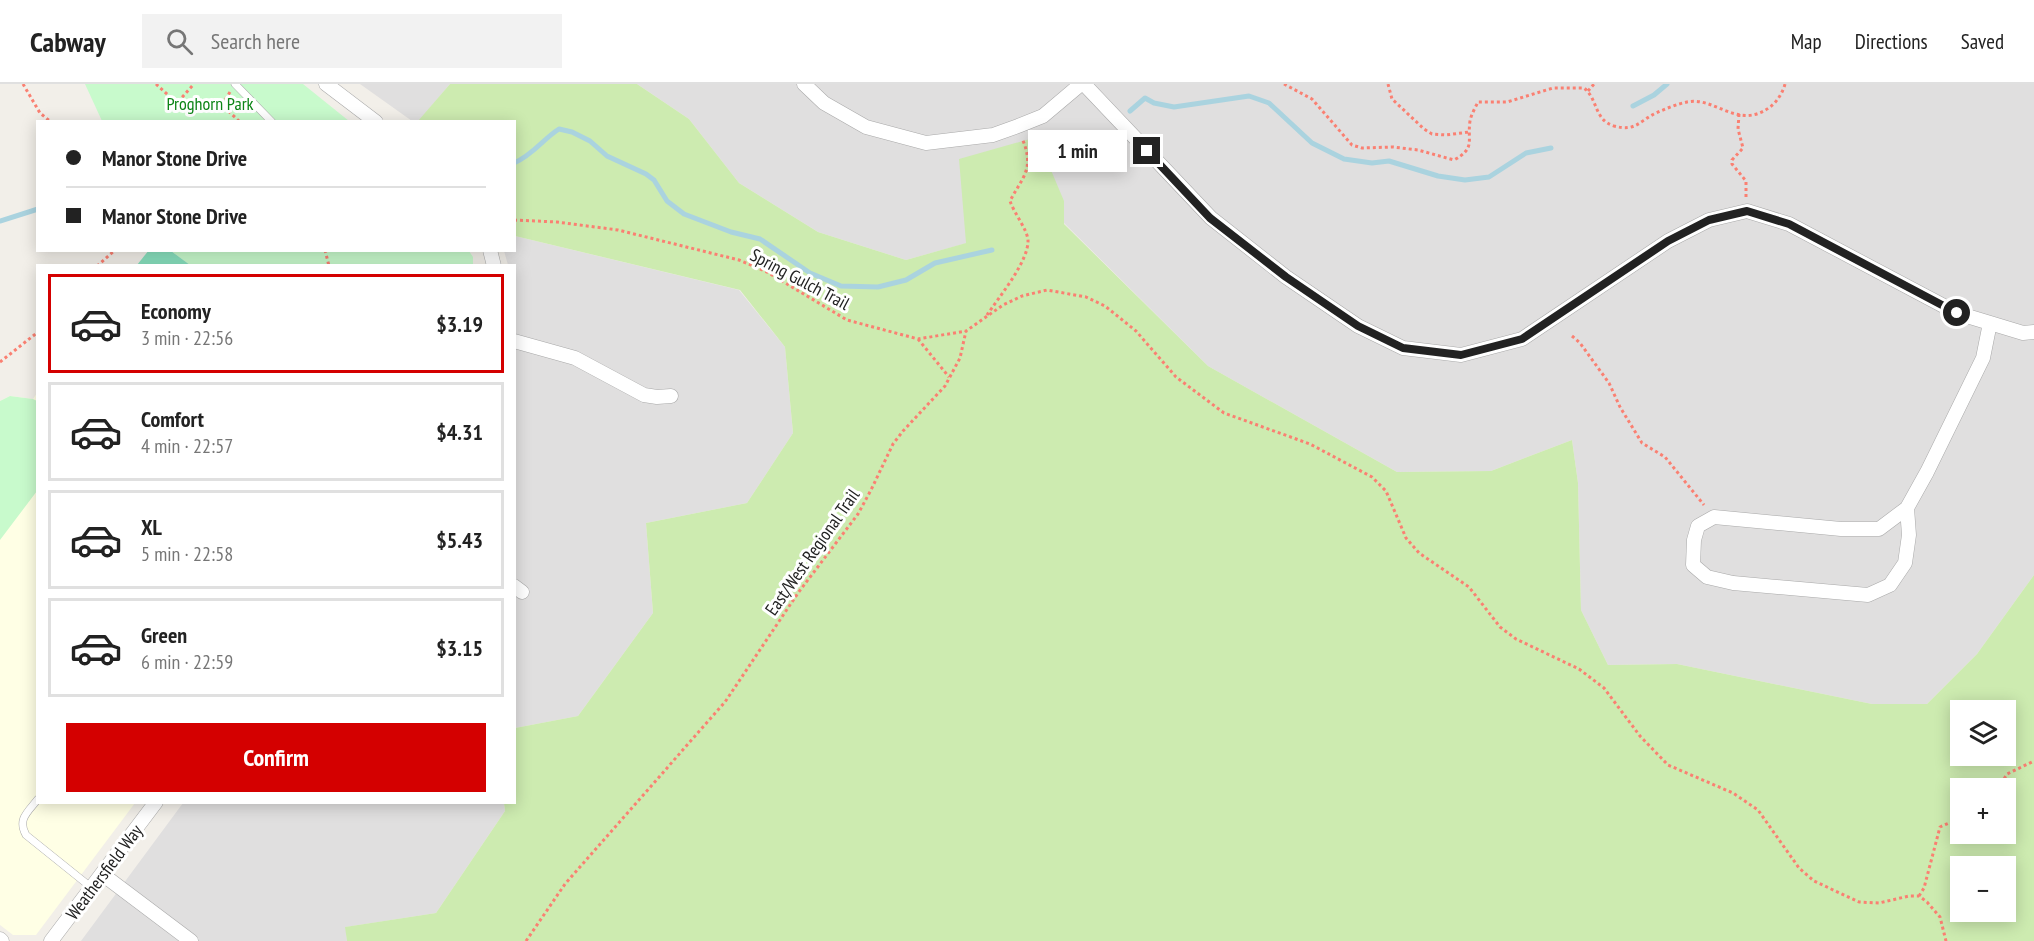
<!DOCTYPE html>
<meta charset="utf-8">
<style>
:root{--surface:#fff;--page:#f2f2f2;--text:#222;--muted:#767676;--line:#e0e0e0;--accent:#d40000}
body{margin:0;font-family:"PT Sans Narrow",sans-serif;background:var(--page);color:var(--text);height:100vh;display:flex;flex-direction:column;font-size:22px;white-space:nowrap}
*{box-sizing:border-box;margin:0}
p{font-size:20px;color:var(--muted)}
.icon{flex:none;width:33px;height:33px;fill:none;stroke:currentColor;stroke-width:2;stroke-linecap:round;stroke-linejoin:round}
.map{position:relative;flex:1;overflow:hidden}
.sheet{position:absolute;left:36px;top:180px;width:480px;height:540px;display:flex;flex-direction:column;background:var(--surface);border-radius:0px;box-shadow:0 3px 15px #0003}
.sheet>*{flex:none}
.hud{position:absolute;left:36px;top:36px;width:480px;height:132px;border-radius:0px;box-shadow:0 3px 15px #0003;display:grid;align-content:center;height:132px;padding:0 30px;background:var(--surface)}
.controls{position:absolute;left:1950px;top:616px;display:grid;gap:12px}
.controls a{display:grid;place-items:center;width:66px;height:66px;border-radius:0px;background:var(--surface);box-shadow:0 3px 15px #0003;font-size:30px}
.end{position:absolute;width:27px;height:27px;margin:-14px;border:8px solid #222;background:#fff;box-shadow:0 0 0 3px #fff}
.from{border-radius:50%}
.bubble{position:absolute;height:42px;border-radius:0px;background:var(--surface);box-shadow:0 3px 15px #0003;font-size:20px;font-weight:700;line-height:42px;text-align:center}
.hud b{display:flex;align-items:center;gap:21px;height:57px;font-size:22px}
.hud b+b{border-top:2px solid var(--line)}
.hud i{width:15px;height:15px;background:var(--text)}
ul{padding:10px 0 0;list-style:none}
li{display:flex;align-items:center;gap:18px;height:99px;margin:0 12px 9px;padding:0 18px;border:3px solid var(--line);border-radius:0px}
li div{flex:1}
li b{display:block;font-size:22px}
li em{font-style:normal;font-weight:700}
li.active{border-color:var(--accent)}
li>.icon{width:54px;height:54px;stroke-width:1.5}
.button{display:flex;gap:12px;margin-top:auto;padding:12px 30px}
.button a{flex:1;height:69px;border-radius:0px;background:var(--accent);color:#fff;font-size:24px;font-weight:700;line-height:69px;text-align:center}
header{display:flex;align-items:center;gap:36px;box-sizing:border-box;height:84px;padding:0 30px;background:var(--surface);border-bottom:2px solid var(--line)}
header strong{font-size:28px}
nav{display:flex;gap:33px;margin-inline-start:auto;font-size:21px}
.search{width:420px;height:54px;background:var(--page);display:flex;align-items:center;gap:15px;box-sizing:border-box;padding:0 21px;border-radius:0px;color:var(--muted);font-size:22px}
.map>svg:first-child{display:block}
.residential{fill:#e0dfdf}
.education{fill:#ffffe5}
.grass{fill:#cdebb0;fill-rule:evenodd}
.park{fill:#c8facc}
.pitch{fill:#88e0be}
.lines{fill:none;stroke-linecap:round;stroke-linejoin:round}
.stream{stroke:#aad3df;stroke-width:5}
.lane-casing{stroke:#a9a9a9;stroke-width:8}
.street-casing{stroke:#a9a9a9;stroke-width:15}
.path{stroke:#fa8072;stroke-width:3;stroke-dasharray:3 3;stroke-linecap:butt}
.lane{stroke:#fff;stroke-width:7}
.street{stroke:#fff;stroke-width:14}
.route{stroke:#222;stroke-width:8}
.labels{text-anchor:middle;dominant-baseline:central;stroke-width:6;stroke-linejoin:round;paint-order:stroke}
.park-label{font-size:18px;fill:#0c8416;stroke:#fff}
.street-label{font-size:18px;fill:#222;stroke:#fff}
</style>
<header>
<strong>Cabway</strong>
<div class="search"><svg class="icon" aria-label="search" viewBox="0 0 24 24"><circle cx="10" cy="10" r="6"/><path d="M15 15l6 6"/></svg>Search here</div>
<nav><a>Map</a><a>Directions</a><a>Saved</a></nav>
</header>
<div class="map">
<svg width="2034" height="857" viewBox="0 0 2034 857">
<rect width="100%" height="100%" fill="#f2efe9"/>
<path class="residential" d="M 360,0 L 450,0 L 418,38 L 412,37 Z
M 637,0 L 2034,0 L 2034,491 L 1977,570 L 1927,620 L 1872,620 L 1677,580 L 1608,581 L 1581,526 L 1578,399 L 1572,356 L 1491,387 L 1397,388 L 1208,282 L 1064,139 L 1064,117 L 967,159 L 906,176 L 818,148 L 739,99 L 689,35 Z
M 515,152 L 739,206 L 785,263 L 793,349 L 747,419 L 646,439 L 653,529 L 578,632 L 515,644 L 514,182 L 508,181 L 504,167 L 514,166 Z
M 183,719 L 504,719 L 505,727 L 436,829 L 346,843 L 347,857 L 81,857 Z"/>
<path class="education" d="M 37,309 L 38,718 L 135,719 L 36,851 L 13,851 L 0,841 L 0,317 L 10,312 L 33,315 Z"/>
<path class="grass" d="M 450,0 L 637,0 L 689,35 L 739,99 L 818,148 L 906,176 L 966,159 L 959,75 L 1037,53 L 1064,117 L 1064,140 L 1208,282 L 1397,388 L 1491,387 L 1572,356 L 1578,399 L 1581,526 L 1608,581 L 1677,580 L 1872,620 L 1927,620 L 1977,570 L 2034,491 L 2034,857 L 347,857 L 345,843 L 436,829 L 505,727 L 504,719 L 514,718 L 515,644 L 578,632 L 653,529 L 646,439 L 747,419 L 793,349 L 785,263 L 740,206 L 515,152 L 514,38 L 418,37 ZM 1960,627 L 2006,627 L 2006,672 L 1960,672 ZM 1960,705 L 2006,705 L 2006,750 L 1960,750 ZM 1960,783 L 2006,783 L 2006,828 L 1960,828 Z"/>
<path class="park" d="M 85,0 L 303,0 L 349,37 L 102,37 Z
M 171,167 L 469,167 L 473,173 L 473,181 L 190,181 Z
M 10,312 L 33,315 L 37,317 L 37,407 L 0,456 L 0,317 Z"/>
<path class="pitch" d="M 149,166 L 171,167 L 190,181 L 137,181 Z"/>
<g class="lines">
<path class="stream" d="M 1633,22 L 1654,11 L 1667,0
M 1130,27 L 1145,14 L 1154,19 L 1174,23 L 1249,12 L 1269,19 L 1312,59 L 1344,75 L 1372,79 L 1389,77 L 1438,92 L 1465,96 L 1489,93 L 1526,69 L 1551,64
M 514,79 C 533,71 543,55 559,45 L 572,48 L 590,57 L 607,72 L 646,90 L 654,96 L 667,117 L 684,130 L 731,148 L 760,155 L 810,189 L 841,202 L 878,203 L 906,196 L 935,179 L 992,166
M 0,137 L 38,125"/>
<g class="lane-casing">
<path id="lane" d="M 235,0 L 272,38
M 38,715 C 28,728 17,735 26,751 L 92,804"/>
</g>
<g class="street-casing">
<path id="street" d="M 326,0 L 376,38
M 804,0 L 824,19 L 866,43 L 926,59 L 993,51 L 1018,42 L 1043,32 L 1081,0
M 1084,0 L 1211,134 L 1286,193 L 1358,242 L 1403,264 L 1461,271 L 1522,255 L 1668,157 L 1709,136 L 1747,127 L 1789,140 L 1957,229 L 2023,249 L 2034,248
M 490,166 L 494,182
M 514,257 L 575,274 L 644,311 L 657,313 L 671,312
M 1907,424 L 1909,451 L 1905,479 L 1890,501 L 1868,511 L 1733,499 L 1707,493 L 1693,481 L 1694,456 L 1698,442 L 1714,433 L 1841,445 L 1879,445 L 1907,424 L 1927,388 L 1983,274 L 1990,239
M 514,502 L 522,508
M 102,790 L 191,857
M 0,855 L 2,857
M 51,857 L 156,718"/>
</g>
<path class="path" d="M 23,0 L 40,29 L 51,38
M 156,0 L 177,19 L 194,0
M 1284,0 L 1312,15 L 1352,61 L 1362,64 L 1393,63 L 1418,66 L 1454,76 C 1476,64 1467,57 1470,37 C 1471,31 1475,24 1478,18 L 1507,18 L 1553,4 L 1584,4 C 1598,15 1594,36 1614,42 C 1636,48 1639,37 1656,29 C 1665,25 1677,20 1687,18 C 1715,12 1738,47 1770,23 C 1777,18 1783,8 1785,0
M 1388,0 L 1392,15 L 1424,45 L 1432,50 L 1446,51 L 1469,48
M 1588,7 L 1594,0
M 230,8 L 222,21 L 240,38
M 1739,30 L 1738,45 L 1743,64 L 1732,76 L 1732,80 L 1746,97 L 1746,113
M 514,136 L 557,138 L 618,146 L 739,176 L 767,188 L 847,236 L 918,255 L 966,247
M 325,166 L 329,182
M 97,182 L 115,166
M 987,231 C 999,213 1029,177 1028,156 C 1027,145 1014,129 1010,117 C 1023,92 1035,85 1022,54
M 1572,252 L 1580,259 L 1609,299 L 1620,323 L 1642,359 L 1665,373 L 1704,421
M 918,255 L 949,293
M 0,278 L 38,248
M 1998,705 L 2007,690 L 2034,677
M 1919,812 L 1924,804 L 1940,743 L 1960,734
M 526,857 L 565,800 L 725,618 L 798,509 L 858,430 L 871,406 L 893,360 L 903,347 L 945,302 L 960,274 L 966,247 L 1003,221 L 1022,212 L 1047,206 L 1086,213 L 1105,222 L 1136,247 L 1176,293 L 1224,329 L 1310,360 L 1372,393 L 1386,407 L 1406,454 L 1419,469 L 1469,503 L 1500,543 L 1516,555 L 1579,585 L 1604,604 L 1640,652 L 1668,681 L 1733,709 L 1758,726 L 1799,784 L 1814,797 L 1859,818 L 1879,819 L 1909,812 L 1919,812 L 1927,818 L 1940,833 L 1946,857"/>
<use href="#lane" class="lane"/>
<use href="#street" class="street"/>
</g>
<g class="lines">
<path class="route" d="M 1147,67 L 1210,134 L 1286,193 L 1358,242 L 1403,264 L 1461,271 L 1522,255 L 1668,157 L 1709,136 L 1747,127 L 1789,140 L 1957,229"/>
</g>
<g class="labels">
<g class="park-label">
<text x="210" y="19">Proghorn Park</text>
</g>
<g class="street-label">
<text transform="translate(800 195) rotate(28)">Spring Gulch Trail</text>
<text transform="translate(812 468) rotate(-55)">East/West Regional Trail</text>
<text transform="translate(104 788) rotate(-53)">Weathersfield Way</text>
</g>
</g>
</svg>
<div class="controls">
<a><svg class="icon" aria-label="layers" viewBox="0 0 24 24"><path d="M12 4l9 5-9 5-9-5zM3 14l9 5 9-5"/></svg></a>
<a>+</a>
<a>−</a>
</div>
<i class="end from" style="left:1957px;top:229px"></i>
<i class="end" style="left:1147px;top:67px"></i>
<div class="bubble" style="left:1028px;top:46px;width:99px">1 min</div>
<div class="hud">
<b><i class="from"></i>Manor Stone Drive</b>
<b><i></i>Manor Stone Drive</b>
</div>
<section class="sheet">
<ul>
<li class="active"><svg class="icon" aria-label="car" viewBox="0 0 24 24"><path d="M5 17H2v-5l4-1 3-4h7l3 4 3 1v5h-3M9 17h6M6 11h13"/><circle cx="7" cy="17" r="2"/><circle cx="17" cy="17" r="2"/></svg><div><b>Economy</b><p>3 min · 22:56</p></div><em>$3.19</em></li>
<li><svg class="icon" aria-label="car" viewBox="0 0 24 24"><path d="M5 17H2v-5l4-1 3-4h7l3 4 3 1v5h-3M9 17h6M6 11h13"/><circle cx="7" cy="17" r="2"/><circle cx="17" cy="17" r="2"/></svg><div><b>Comfort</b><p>4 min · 22:57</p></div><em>$4.31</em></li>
<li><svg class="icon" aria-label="car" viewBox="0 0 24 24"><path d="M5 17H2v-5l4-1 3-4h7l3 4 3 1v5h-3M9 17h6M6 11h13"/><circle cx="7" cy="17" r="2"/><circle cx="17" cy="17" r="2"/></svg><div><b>XL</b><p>5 min · 22:58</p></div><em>$5.43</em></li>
<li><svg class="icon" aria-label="car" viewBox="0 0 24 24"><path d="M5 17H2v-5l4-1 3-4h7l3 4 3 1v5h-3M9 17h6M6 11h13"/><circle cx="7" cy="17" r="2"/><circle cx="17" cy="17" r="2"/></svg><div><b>Green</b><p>6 min · 22:59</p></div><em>$3.15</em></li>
</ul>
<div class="button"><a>Confirm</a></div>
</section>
</div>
